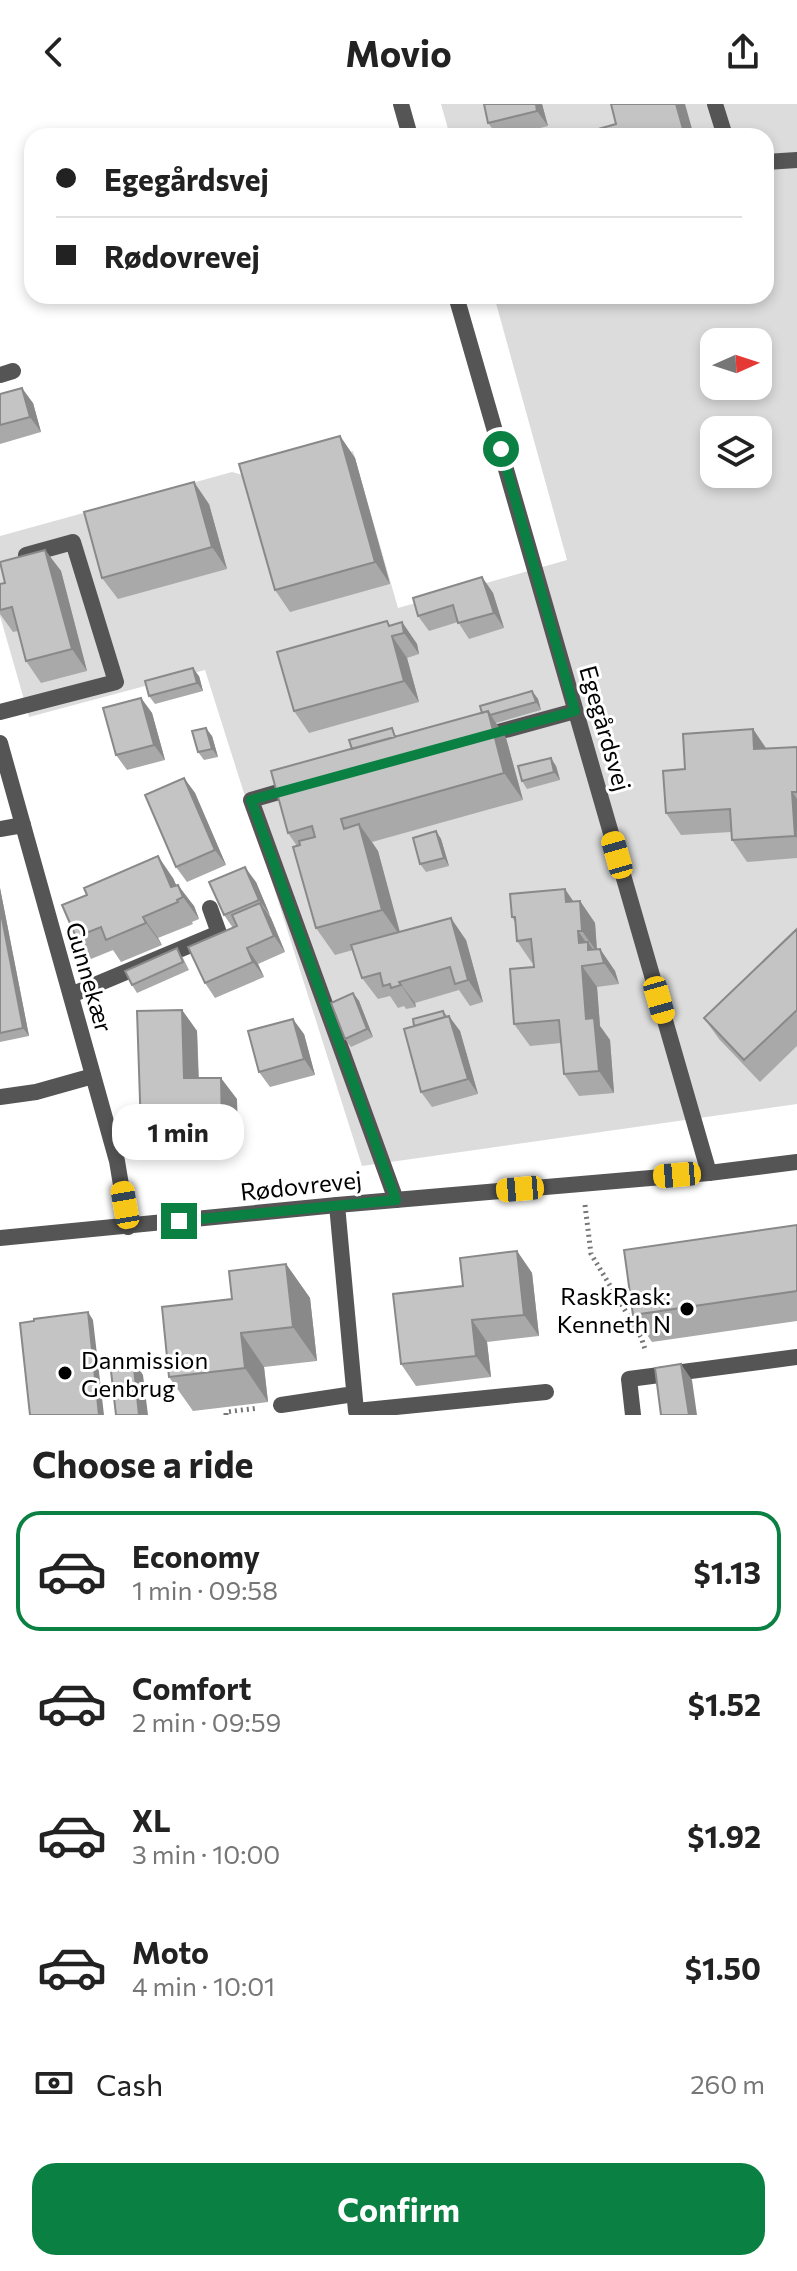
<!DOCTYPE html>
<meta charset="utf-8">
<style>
:root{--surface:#fff;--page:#f6f6f6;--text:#222;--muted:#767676;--line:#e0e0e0;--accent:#0b8043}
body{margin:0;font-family:Commissioner,sans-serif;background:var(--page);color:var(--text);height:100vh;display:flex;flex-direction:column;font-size:30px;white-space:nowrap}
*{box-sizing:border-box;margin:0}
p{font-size:26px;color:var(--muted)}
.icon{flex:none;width:44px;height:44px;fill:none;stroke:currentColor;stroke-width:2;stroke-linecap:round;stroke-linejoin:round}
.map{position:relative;height:1311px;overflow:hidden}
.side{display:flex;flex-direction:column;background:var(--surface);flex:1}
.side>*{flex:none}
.top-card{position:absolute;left:24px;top:24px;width:750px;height:176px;border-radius:24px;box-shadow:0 4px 12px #0003;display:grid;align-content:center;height:176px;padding:0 32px;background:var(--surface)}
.needle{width:52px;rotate:87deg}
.buttons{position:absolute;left:700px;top:224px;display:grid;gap:16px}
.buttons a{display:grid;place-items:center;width:72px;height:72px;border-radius:16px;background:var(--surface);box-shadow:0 4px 12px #0003;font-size:40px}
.end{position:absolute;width:36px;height:36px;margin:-18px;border:10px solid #0b8043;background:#fff;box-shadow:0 0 0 4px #fff}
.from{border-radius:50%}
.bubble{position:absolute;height:56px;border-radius:24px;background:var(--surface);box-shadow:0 4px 12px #0003;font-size:26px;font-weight:700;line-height:56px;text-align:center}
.car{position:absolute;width:24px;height:48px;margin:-24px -12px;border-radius:10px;box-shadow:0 0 6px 2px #0007;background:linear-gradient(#f5c518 24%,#345 0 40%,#f5c518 0 76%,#345 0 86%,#f5c518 0)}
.top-card b{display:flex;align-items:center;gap:28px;height:76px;font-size:30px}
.top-card b+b{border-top:2px solid var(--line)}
.top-card i{width:20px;height:20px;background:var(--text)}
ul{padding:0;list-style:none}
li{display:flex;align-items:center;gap:24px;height:120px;margin:0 16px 12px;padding:0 16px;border:4px solid transparent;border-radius:24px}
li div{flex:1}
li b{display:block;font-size:30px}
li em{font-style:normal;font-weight:700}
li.current{border-color:var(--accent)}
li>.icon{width:72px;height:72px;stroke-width:1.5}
h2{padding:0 32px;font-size:36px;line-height:96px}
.pay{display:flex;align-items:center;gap:20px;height:88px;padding:0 32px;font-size:30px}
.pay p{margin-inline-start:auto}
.button{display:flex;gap:16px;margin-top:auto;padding:16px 32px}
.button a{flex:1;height:92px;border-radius:24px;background:var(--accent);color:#fff;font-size:32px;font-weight:700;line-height:92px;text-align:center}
header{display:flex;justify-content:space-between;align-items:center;height:104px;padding:0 32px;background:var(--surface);font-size:36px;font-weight:700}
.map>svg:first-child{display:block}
.green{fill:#dcdcdc;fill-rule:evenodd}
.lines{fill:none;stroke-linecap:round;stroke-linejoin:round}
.path{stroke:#777;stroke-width:5;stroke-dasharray:2 4;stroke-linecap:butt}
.service{stroke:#555;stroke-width:16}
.minor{stroke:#555;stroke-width:16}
.tertiary{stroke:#555;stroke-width:16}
.wall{fill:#a9a9a9}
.shaded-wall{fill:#898989}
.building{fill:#c4c4c4;stroke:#898989;stroke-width:2}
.route{stroke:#0b8043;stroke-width:10}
.poi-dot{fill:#000;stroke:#fff;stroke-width:3}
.labels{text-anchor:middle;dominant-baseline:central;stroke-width:6;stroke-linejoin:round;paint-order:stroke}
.street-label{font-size:24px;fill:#000;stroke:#fff}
.poi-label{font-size:24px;fill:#000;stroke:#fff;text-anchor:end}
</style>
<header><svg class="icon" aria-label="back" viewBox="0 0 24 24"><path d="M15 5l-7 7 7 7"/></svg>Movio<svg class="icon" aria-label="share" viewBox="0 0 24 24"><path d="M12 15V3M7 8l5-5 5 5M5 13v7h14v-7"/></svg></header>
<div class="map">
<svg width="797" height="1311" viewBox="0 0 797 1311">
<rect width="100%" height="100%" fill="#fff"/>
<path class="green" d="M 441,0 L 797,0 L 797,1000 L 362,1062 L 205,566 L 29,613 L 0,512 L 0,432 L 232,368 L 250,373 L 353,347 L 398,504 L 567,456 L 494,192 L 766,192 L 766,32 L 450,32 ZM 714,238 L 758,238 L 758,282 L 714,282 ZM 714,326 L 758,326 L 758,370 L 714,370 Z"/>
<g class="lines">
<path class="path" d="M 585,1101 L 591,1150 L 641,1233 L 646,1248
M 226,1311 L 226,1308 L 258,1304"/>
<path class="service" d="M 715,0 L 725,32
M 766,58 L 797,56
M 0,271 L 13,267
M 0,608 L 116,578 L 73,438 L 26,451
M 480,633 L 575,607
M 296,683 L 251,696 L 396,1096
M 0,725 L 23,721
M 71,891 L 219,829 L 210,804
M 0,993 L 36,988 L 93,972
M 337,1101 L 356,1307 L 546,1288
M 281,1301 L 354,1290
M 633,1311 L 629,1275 L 797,1253"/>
<path class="minor" d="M 401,0 L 410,32
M 456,192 L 709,1069
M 0,639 L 117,1057 L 128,1123"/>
<path class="tertiary" d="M 0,1134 L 337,1101 L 709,1069 L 797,1058"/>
</g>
<path class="wall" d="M 484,0 L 542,0 L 548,22 L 508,32 L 498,32 L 488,19 Z
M 0,290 L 33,299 L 41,328 L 0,340 Z
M 340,332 L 355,354 L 390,480 L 290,508 L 275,486 Z
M 209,400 L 227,465 L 118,495 L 102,474 Z
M 45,446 L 61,467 L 87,567 L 41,579 L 26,557 L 18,527 L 13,528 L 0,510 L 0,480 L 5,479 Z
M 482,473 L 493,489 L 504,524 L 469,535 L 458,518 L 429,527 L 418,512 Z
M 387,517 L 390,522 L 402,518 L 417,540 L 419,550 L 407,554 L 419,598 L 309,629 L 294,607 Z
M 199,572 L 203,587 L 155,600 L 149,592 Z
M 532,587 L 538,595 L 541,606 L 496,619 L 506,634 L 523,696 L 372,738 L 378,747 L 400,828 L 466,836 L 483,898 L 470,902 L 459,886 L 415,899 L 416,903 L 406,905 L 404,902 L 398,904 L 390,892 L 378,895 L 362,874 L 353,846 L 335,851 L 316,824 L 297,742 L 288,729 L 398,632 L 482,609 Z
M 141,594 L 152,609 L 165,656 L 127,666 L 116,651 Z
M 753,625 L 766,645 L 797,643 L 797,754 L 747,758 L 732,736 L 731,728 L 681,731 L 666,709 L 685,665 Z
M 212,632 L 218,653 L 204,656 L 198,648 Z
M 556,662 L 560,676 L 527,685 L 522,677 Z
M 184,674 L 195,689 L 226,761 L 187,778 L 176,763 Z
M 436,727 L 441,735 L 449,762 L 426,768 L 420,760 Z
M 173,774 L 176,781 L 194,802 L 199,815 L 192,818 L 193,820 L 158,834 L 162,841 L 121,858 L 113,846 L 91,855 L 76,833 Z
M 256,778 L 285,848 L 258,860 L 264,873 L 215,894 L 205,879 L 233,824 L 224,811 Z
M 0,784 L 29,932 L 0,938 Z
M 580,797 L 595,819 L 597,845 L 600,845 L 615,867 L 619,880 L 597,883 L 600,922 L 610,936 L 614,989 L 579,992 L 564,970 L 561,939 L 530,942 L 514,920 L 534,863 L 534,858 L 532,859 L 517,837 L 515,818 L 512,813 Z
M 797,825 L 797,942 L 760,978 L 719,935 L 704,914 Z
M 182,852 L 189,866 L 137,889 L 132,881 Z
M 353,889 L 359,897 L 373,933 L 351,943 L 345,935 Z
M 182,906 L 197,927 L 199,974 L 237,995 L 238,1046 L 156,1048 L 141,1026 Z
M 443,907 L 460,927 L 478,990 L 432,1003 L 421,988 L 414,922 Z
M 304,930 L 315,971 L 270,983 L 259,968 Z
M 797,1121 L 797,1217 L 652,1238 L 633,1211 Z
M 517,1147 L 532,1169 L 539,1232 L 487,1238 L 491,1273 L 416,1282 L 401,1260 L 463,1182 Z
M 286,1160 L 310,1194 L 317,1257 L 264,1263 L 268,1298 L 193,1307 L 169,1273 L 232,1195 Z"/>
<path class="shaded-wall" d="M 536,0 L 542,0 L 548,22 L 537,7 Z
M 676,0 L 685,0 L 694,32 L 685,32 Z
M 22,284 L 33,299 L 41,328 L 30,313 Z
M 340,332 L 355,354 L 390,480 L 375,458 Z
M 194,378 L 209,400 L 227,465 L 212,443 Z
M 45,446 L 61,467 L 87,567 L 72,545 Z
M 482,473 L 493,489 L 504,524 L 494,509 Z
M 402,518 L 417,540 L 419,550 L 404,529 Z
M 392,532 L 407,554 L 419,598 L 404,577 Z
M 193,564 L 199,572 L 203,587 L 197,579 Z
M 532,587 L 538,595 L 541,606 L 536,598 Z
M 141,594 L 152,609 L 165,656 L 154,641 Z
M 488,607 L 506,634 L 523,696 L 504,669 Z
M 206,624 L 212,632 L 218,653 L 212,645 Z
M 753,625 L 768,647 L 754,645 Z
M 551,654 L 556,662 L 560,676 L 554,668 Z
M 184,674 L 195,689 L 226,761 L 215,746 Z
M 792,688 L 797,695 L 797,734 L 795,732 Z
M 359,720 L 378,747 L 401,833 L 382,806 Z
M 436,727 L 441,735 L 449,762 L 444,754 Z
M 158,752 L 173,774 L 182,794 L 171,783 Z
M 245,763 L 256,778 L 270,811 L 259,796 Z
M 178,781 L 194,802 L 199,815 L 183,793 Z
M 0,784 L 29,932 L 23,924 L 0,804 Z
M 565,785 L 580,807 L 566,798 Z
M 580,797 L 595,819 L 597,848 L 582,827 Z
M 260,799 L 271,814 L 285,848 L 274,832 Z
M 143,813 L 158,834 L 162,841 L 146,819 Z
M 451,814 L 466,836 L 483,898 L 468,876 Z
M 578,827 L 588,841 L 588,838 L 602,859 L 579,839 Z
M 247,844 L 258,860 L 264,873 L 253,858 Z
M 600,845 L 615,867 L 619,880 L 604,859 Z
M 582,862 L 597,883 L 600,922 L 610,936 L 614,989 L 599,967 L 586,915 Z
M 399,878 L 415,899 L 416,903 L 401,881 Z
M 353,889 L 359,897 L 373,933 L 367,925 Z
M 182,906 L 197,927 L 199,996 L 184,974 Z
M 449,912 L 460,927 L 478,990 L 468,975 Z
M 293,915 L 304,930 L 315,971 L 304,955 Z
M 221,974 L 237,995 L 238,1046 L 222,1024 Z
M 517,1147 L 532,1169 L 539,1232 L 524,1211 Z
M 286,1160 L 310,1194 L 317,1257 L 293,1223 Z
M 88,1208 L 93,1216 L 104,1311 L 99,1311 Z
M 472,1216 L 487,1238 L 491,1273 L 476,1252 Z
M 241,1229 L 264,1263 L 268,1298 L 245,1264 Z
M 133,1255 L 143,1271 L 148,1311 L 139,1311 Z
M 681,1260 L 692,1276 L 697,1311 L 689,1311 Z"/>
<path class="building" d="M 484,0 L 536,0 L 537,7 L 488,19 Z
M 611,0 L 676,0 L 685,32 L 582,32 L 581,30 L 616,20 Z
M 22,284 L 30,313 L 0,321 L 0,290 Z
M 340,332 L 375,458 L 275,486 L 239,360 Z
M 194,378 L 212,443 L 102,474 L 84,408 Z
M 45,446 L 72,545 L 26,557 L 12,503 L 0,506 L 0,480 L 5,479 L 0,458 Z
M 482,473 L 494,509 L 458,519 L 453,501 L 418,512 L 413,494 Z
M 387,517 L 389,522 L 402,518 L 404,529 L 392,532 L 404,577 L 294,607 L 277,548 Z
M 193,564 L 197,579 L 149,592 L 145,577 Z
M 532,587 L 536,598 L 490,611 L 488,607 L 482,609 L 480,602 Z
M 141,594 L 154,641 L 116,651 L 103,604 Z
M 488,607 L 504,669 L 341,715 L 344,725 L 359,720 L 382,806 L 316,824 L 293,743 L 300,741 L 299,737 L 315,733 L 312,722 L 288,729 L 271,667 Z
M 206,624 L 212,645 L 198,648 L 192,627 Z
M 392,624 L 395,633 L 352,645 L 349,636 Z
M 753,625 L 754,645 L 797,643 L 797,688 L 792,688 L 795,732 L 732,736 L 730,705 L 666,709 L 663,667 L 685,665 L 683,630 Z
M 551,654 L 554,668 L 522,677 L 518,662 Z
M 184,674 L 215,746 L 176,763 L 145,691 Z
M 436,727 L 444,754 L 420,760 L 413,734 Z
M 158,752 L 171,783 L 178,781 L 183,793 L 177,796 L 178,798 L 143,813 L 146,819 L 106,836 L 101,823 L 76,833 L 62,801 L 87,791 L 84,784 Z
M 245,763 L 259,796 L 224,811 L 209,778 Z
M 565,785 L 566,798 L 580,797 L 582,827 L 578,827 L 579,839 L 588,838 L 588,846 L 600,845 L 604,859 L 582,862 L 586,915 L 594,914 L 599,967 L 564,970 L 559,916 L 514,920 L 510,865 L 534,863 L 531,835 L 517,837 L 515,813 L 512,813 L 510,790 Z
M 260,799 L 274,832 L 247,844 L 253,858 L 205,879 L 188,843 L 237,822 L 232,811 Z
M 0,804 L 23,924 L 0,929 Z
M 451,814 L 468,876 L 455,880 L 450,863 L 399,878 L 401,881 L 391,884 L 390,880 L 383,882 L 380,869 L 362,874 L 351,841 Z
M 797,825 L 797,906 L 744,956 L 704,914 Z
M 177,844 L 183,858 L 132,881 L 125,867 Z
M 353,889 L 367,925 L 345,935 L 331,899 Z
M 182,906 L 184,974 L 221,974 L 222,1024 L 141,1026 L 137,907 Z
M 443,907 L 445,913 L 414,922 L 413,915 Z
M 449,912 L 468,975 L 421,988 L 404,925 Z
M 293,915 L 304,955 L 259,968 L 248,927 Z
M 797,1121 L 797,1187 L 633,1211 L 624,1146 Z
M 517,1147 L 524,1211 L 472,1216 L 476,1252 L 401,1260 L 393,1190 L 463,1182 L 460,1154 Z
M 286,1160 L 293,1223 L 241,1229 L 245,1264 L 169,1273 L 162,1203 L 232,1195 L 229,1167 Z
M 88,1208 L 99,1311 L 30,1311 L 20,1219 L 34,1217 L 34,1215 Z
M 133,1255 L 139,1311 L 116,1311 L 110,1258 Z
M 681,1260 L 689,1311 L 661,1311 L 655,1264 Z"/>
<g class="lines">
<path class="route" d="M 179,1117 L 396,1096 L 251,696 L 575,607 L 501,345"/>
</g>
<g class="poi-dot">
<circle cx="687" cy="1205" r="8"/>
<circle cx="65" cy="1269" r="8"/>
</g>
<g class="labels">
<g class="street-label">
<text transform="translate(606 624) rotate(74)">Egegårdsvej</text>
<text transform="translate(90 873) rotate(74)">Gunnekær</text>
<text transform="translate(301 1081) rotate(-6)">Rødovrevej</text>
</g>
<g class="poi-label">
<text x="671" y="1191">RaskRask:<tspan x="671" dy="28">Kenneth N</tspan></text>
<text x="81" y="1255" text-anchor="start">Danmission<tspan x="81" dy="28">Genbrug</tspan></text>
</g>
</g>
</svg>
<div class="buttons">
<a><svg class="needle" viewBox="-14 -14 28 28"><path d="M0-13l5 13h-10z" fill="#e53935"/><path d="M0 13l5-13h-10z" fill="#767676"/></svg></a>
<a><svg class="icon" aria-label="layers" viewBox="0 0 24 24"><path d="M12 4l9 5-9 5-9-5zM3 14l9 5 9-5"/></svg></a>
</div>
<i class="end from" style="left:501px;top:345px"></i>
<i class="end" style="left:179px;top:1117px"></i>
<div class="bubble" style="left:112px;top:1000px;width:132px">1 min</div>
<i class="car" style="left:617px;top:751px;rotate:344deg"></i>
<i class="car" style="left:659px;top:896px;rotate:164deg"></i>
<i class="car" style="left:677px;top:1071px;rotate:265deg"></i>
<i class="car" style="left:520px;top:1085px;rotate:265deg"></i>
<i class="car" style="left:125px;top:1101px;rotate:350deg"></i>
<div class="top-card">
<b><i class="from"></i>Egegårdsvej</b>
<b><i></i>Rødovrevej</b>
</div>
</div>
<section class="side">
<h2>Choose a ride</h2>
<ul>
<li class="current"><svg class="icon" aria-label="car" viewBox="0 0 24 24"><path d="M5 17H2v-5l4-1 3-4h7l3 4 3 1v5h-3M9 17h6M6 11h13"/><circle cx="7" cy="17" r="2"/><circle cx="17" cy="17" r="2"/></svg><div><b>Economy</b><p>1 min · 09:58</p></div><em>$1.13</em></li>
<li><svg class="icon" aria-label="car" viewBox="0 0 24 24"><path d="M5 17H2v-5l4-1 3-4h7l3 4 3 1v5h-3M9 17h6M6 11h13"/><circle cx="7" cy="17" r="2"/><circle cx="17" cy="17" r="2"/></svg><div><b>Comfort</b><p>2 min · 09:59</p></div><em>$1.52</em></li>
<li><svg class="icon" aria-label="car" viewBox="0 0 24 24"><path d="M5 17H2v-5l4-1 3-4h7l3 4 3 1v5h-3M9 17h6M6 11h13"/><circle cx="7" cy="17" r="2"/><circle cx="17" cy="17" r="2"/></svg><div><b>XL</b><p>3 min · 10:00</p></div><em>$1.92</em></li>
<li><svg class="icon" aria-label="car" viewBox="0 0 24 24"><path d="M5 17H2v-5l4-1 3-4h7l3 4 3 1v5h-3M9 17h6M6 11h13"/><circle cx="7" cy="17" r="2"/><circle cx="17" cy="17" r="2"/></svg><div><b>Moto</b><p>4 min · 10:01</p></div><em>$1.50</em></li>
</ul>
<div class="pay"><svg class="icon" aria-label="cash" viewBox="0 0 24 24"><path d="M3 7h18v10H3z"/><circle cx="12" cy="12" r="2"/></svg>Cash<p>260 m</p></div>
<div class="button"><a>Confirm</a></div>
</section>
